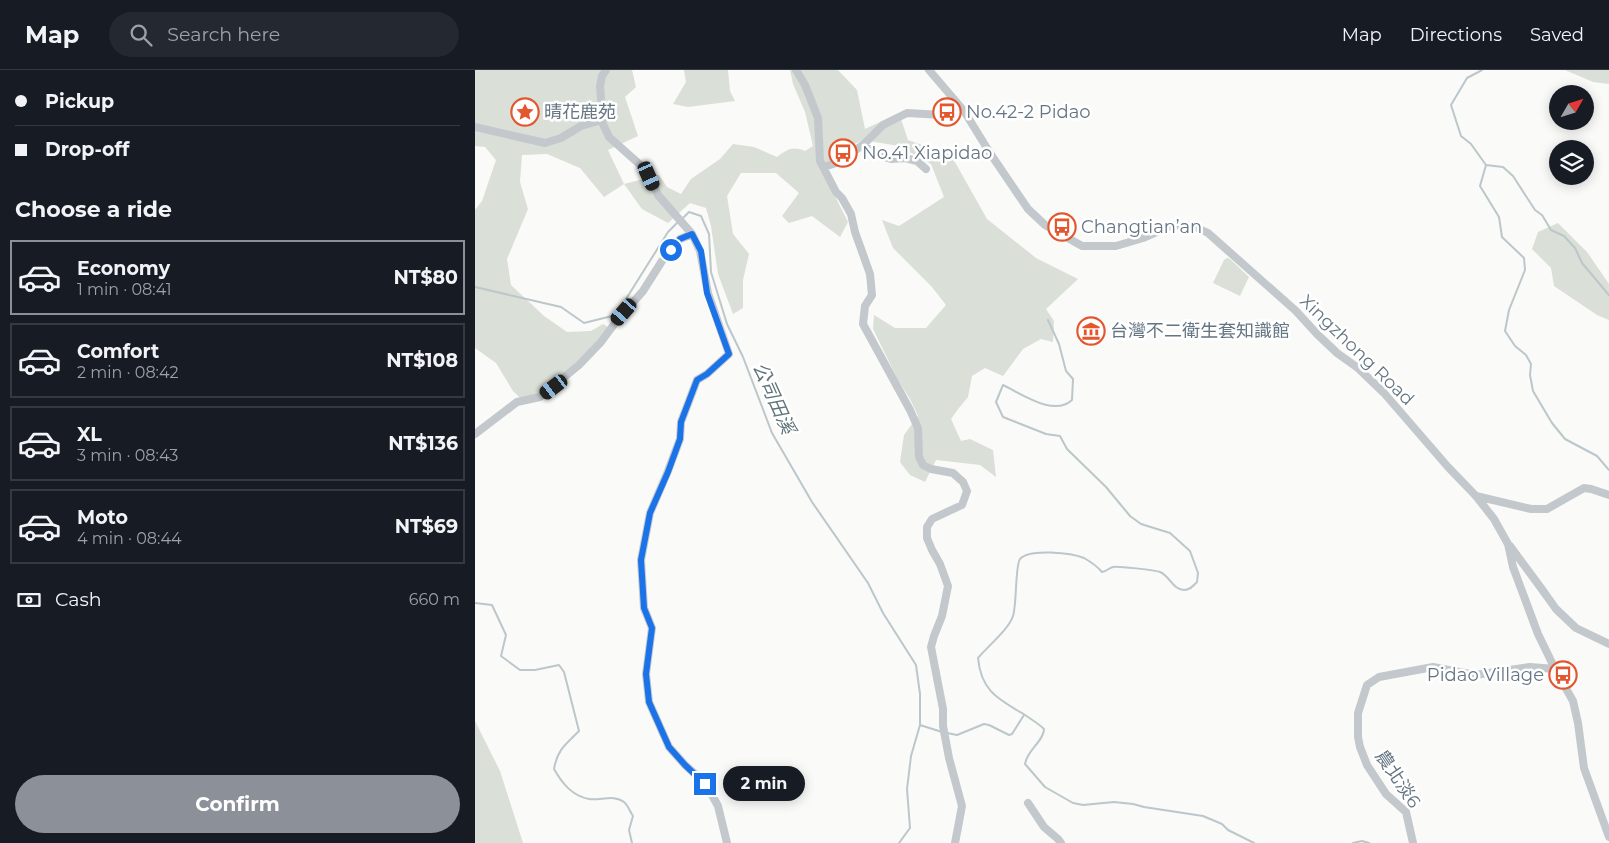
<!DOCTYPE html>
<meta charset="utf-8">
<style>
:root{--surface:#171b24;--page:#242831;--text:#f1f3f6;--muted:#9ea1a6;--line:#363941;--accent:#8c9099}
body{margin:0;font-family:Montserrat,"Noto Sans TC",sans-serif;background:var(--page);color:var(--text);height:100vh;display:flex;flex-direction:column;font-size:19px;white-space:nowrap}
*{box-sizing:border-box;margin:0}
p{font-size:16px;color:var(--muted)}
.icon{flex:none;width:28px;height:28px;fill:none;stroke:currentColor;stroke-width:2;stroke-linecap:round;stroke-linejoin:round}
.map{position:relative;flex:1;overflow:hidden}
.drawer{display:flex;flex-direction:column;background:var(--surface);width:475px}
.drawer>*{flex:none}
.top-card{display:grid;align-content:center;height:110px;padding:0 15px;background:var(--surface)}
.needle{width:32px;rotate:51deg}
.controls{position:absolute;left:1074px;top:15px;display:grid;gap:10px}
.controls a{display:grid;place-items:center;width:45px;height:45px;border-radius:50%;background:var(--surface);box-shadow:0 2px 12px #0003;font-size:25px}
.end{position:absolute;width:22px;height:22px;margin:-11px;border:6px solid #1a73e8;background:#fff;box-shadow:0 0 0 2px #fff}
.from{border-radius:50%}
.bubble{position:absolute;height:35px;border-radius:18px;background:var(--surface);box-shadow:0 2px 12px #0003;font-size:16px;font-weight:700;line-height:35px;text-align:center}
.car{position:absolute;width:15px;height:30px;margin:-15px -8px;border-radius:6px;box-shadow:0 0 4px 1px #0007;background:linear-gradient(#222 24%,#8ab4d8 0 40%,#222 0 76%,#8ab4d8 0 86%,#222 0)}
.top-card b{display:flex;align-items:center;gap:18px;height:48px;font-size:19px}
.top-card b+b{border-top:1px solid var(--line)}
.top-card i{width:12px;height:12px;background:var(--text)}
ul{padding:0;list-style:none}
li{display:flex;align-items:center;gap:15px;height:75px;margin:0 10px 8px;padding:0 5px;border:2px solid var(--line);border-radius:0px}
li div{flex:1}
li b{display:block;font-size:19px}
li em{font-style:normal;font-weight:700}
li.selected{border-color:var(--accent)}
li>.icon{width:45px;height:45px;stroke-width:1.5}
h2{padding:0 15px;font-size:22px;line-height:60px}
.pay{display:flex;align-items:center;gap:12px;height:55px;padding:0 15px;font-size:19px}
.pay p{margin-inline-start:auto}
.primary-button{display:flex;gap:10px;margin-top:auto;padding:10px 15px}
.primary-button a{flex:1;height:58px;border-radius:30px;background:var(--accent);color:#fff;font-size:20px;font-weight:700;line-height:58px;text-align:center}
header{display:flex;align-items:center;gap:30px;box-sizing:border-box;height:70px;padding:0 25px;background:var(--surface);border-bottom:1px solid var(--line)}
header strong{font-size:24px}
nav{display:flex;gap:28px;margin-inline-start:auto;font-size:18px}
.search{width:350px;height:45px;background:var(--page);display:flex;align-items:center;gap:12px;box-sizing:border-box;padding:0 18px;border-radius:28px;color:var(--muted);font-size:19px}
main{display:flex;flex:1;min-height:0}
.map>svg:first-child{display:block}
.green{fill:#dadfd7}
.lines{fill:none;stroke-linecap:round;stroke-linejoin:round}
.stream{stroke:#bbc7cb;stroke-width:2}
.minor{stroke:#c3c8cc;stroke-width:8}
.route{stroke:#1a73e8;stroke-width:6}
.labels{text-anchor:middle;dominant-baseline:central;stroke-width:5;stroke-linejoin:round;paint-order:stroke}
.poi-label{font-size:18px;fill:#657683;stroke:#fff;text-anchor:start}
.street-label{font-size:18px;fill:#657683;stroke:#fff}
.water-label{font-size:19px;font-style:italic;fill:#60757c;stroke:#fff}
</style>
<header>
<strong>Map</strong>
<div class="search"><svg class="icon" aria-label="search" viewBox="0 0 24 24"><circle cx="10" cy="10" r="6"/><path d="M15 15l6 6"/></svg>Search here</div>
<nav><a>Map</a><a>Directions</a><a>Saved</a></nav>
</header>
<main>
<section class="drawer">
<div class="top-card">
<b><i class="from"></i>Pickup</b>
<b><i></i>Drop-off</b>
</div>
<h2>Choose a ride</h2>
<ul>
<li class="selected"><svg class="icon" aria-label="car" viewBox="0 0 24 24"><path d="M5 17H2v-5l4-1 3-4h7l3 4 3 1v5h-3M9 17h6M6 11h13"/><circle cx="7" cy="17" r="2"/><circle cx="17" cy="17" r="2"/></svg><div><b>Economy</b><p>1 min · 08:41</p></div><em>NT$80</em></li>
<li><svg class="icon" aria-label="car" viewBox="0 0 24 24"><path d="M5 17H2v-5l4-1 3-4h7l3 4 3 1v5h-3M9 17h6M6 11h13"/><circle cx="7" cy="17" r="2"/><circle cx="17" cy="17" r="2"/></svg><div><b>Comfort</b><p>2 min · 08:42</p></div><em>NT$108</em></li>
<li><svg class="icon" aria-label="car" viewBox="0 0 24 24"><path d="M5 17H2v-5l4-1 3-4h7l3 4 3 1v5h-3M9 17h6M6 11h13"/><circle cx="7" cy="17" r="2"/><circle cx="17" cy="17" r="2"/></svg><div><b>XL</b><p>3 min · 08:43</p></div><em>NT$136</em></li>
<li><svg class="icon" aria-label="car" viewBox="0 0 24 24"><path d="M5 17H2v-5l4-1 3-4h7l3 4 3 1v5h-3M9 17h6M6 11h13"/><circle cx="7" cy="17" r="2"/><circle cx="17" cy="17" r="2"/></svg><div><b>Moto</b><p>4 min · 08:44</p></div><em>NT$69</em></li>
</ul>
<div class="pay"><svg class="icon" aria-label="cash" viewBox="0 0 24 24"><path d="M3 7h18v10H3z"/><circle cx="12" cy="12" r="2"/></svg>Cash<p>660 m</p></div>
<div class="primary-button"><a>Confirm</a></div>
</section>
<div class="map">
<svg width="1134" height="773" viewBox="0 0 1134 773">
<rect width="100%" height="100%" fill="#fafaf8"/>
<path class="green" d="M 0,0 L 157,0 L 161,17 L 150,27 L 163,66 L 133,80 L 149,114 L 184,105 L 192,117 L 206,124 L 216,109 L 245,89 L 258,74 L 279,77 L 302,87 C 313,79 317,76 330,81 L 338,76 L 330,42 L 318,14 L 315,0 L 363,0 L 382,20 L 390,59 L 424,43 L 433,70 L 476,85 L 512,149 L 561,188 L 603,209 L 571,239 L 579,251 L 578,272 L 566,269 L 548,279 L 528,306 L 510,298 L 497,306 L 493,327 L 484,338 L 476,349 L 486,371 L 495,369 L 518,380 L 521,407 L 505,395 L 461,390 L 450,412 L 435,405 L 425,392 L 429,365 L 443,346 L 435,329 L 423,310 L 398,259 L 399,245 L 420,258 L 451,258 L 471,235 L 457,217 L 418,178 L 407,150 L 424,156 L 469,127 L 456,94 L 424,76 L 388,70 L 367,80 L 347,100 L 373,152 L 365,167 L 337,146 L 314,153 L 307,146 L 324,123 L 301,103 L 266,103 L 252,126 L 258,164 L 274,184 L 268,210 L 268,238 L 258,244 L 243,204 L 236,156 L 231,138 L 215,133 L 193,153 L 167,139 L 149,114 L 129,127 L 105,98 L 72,84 L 47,85 L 45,112 L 53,139 L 32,189 L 36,215 L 69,246 L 92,262 L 116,261 L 128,254 L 133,257 L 130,262 L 102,293 L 65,323 L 46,329 L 38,321 L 21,293 L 0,278 L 0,140 L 7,131 L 21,90 L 10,77 L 0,76 Z
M 209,0 L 253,0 L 255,21 L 260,31 L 213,37 L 198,34 L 211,12 Z
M 1090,0 L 1134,0 L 1134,14 L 1118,12 Z
M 1083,153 L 1112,182 L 1134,214 L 1134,250 L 1122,245 L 1079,216 L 1076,198 L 1057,179 L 1063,162 Z
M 752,188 L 755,189 L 774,207 L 765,226 L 738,213 L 749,190 Z
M 0,651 L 25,701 L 48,773 L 0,773 Z"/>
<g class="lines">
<path class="stream" d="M 1007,0 L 992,8 L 976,35 L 986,66 L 996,74 L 1011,95 L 1005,116 L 1024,147 L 1027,167 L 1049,188 L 1050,200 L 1034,240 L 1030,261 L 1040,276 L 1051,285 L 1056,294 L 1055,305 L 1058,321 L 1077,353 L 1090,369 L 1122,386 L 1134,400
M 1011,95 L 1028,97 L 1038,106 L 1060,140 L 1067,145 L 1076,160 L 1089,166 L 1100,178 L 1107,193 L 1134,225
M 207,149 L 214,142 L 226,146 L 234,164 L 236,202 L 252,254 L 268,287 L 297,363 L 337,432 L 393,513 L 408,543 L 441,595 L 445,624 L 445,655 L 436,686 L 432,719 L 435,758 L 424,773
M 0,217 L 86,237 L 109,253 L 141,245 L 193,162 L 203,152
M 573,250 L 584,274 L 591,301 L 598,309 L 597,330 C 579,347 547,324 528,315 L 521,332 L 528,347 L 571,364 L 585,366 L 592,379 L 631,417 L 655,446 L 666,454 L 695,463 L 715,481 L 723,503 L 722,512 C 718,516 715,520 709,520 C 698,520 694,505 685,502 C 680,500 642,496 638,497 C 634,498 632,501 627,502 C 622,496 616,492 609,488 C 597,483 554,478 545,489 C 540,496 542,533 538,546 C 534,559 513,576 503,588 C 506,621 523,629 550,645 C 557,650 563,653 569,659 C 569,671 552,680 550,694 L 570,717 L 598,733 L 608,735 L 639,732 L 658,734 L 669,737 L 728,746 L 747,754 L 753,760 L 779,773
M 0,533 L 17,535 L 31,565 L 26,586 L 45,600 L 60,600 L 84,595 L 89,602 L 104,661 C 91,674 82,680 79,699 C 87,713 97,726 114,729 C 125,731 139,724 149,732 C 153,735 155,742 158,746 L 154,760 L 157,773
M 445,655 L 467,662
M 472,663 L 482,665 L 509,654 L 514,655 L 534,665 L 537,664 L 549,645
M 878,773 L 887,771 L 894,773"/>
<path class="minor" d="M 131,0 L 127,6 L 125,16 L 128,54 L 134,67 L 171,100 L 183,125 L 217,164 L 225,181 L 233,223 L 254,284 L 232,304 L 222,310 L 206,352 L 205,369 L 193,401 L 175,443 L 166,490 L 169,538 L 177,558 L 171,604 L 174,632 L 194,677 L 210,695 L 231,714 L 243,736 L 252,773
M 321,0 L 330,15 L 343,48 L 345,91 L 361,122 L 367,128 L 376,144 L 380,162 L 395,204 L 397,225 L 390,236 L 388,254 L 435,340 L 443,358 L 444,387 L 448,395 L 456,399 L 478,403 L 488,412 L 492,421 L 487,435 L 457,449 L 452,457 L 452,468 L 457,480 L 465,494 L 473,516 L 467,546 L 459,566 L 456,577 L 468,639 L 468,656 L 474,688 L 487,736 L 480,773
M 454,0 L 489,41 L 515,83 L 553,139 L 570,155 L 607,176 L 641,176 L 668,168 L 697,155 L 718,156 L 733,163 L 821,241 L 842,264 L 862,283 L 883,298 L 909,323 L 973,397 L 1001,426 L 1019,449 L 1033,474 L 1038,497 L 1063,564 L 1080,599 L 1098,631 L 1103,653 L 1109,698 L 1134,767
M 0,57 L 70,73 L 86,68 L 106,56 L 127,50
M 389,74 L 398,83 L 416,89 L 430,88 L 442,91 L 451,99
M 349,97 L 364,92 L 389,74 L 408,55 L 432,43 L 467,45 L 481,32
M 0,364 L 42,332 L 65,327 L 104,295 L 126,272 L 140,253 L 168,221 L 187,191 L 205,169 L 217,164
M 1001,426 L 1056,439 L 1072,439 L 1109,418 L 1116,419 L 1134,425
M 1035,476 L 1066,518 L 1081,539 L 1101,558 L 1134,574
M 553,733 L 569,757 L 583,769 L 586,773
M 938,773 L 931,742 L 911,724 L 892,695 L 885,677 L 883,667 L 883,643 L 892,615 L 904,607 L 958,597 L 1000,605 L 1055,597 L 1080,599"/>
</g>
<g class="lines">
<path class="route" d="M 196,180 L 205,169 L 217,164 L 226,181 L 232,223 L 254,284 L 232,304 L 222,310 L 206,352 L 205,369 L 193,402 L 175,443 L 166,490 L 169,538 L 177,558 L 171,604 L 174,632 L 194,677 L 210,695 L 230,714"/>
</g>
<defs>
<g id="sight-ring" transform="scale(1.4375)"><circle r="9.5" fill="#fff" stroke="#e4572e" stroke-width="1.5"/><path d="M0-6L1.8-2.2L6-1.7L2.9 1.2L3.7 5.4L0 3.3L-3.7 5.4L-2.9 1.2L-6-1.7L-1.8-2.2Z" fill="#e4572e"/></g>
<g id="bus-ring" transform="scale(1.4375)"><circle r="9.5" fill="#fff" stroke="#e4572e" stroke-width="1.5"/><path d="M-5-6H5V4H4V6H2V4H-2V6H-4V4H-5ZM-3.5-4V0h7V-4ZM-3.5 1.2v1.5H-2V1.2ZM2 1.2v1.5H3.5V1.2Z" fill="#e4572e"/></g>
<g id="museum-ring" transform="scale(1.4375)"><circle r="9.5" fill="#fff" stroke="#e4572e" stroke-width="1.5"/><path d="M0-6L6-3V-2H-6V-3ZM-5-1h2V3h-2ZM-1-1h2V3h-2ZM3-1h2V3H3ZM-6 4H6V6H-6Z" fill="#e4572e"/></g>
</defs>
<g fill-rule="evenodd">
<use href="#sight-ring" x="50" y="42"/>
<use href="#bus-ring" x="472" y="42"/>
<use href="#bus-ring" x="368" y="83"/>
<use href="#bus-ring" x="587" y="157"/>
<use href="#museum-ring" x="616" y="261"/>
<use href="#bus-ring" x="1088" y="605"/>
</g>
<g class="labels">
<g class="poi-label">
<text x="69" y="42">晴花鹿苑</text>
<text x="491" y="42">No.42-2 Pidao</text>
<text x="387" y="83">No.41 Xiapidao</text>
<text x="606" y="157">Changtian’an</text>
<text x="635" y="261">台灣不二衛生套知識館</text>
<text x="1069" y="605" text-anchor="end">Pidao Village</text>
</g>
<g class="street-label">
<text transform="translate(882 280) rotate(44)">Xingzhong Road</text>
<text transform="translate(923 709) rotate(56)">農北淡6</text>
</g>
<g class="water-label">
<text transform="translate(299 328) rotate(66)">公司田溪</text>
</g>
</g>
</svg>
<div class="controls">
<a><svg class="needle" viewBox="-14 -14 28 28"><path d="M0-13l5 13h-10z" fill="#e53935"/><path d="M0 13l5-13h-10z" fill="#9ea1a6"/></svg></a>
<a><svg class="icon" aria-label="layers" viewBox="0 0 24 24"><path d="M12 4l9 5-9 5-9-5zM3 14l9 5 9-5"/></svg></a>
</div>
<i class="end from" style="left:196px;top:180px"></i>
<i class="end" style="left:230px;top:714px"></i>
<div class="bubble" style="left:248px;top:696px;width:82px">2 min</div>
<i class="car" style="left:174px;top:106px;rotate:156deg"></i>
<i class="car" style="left:149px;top:242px;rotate:221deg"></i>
<i class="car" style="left:79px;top:317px;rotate:233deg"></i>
</div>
</main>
